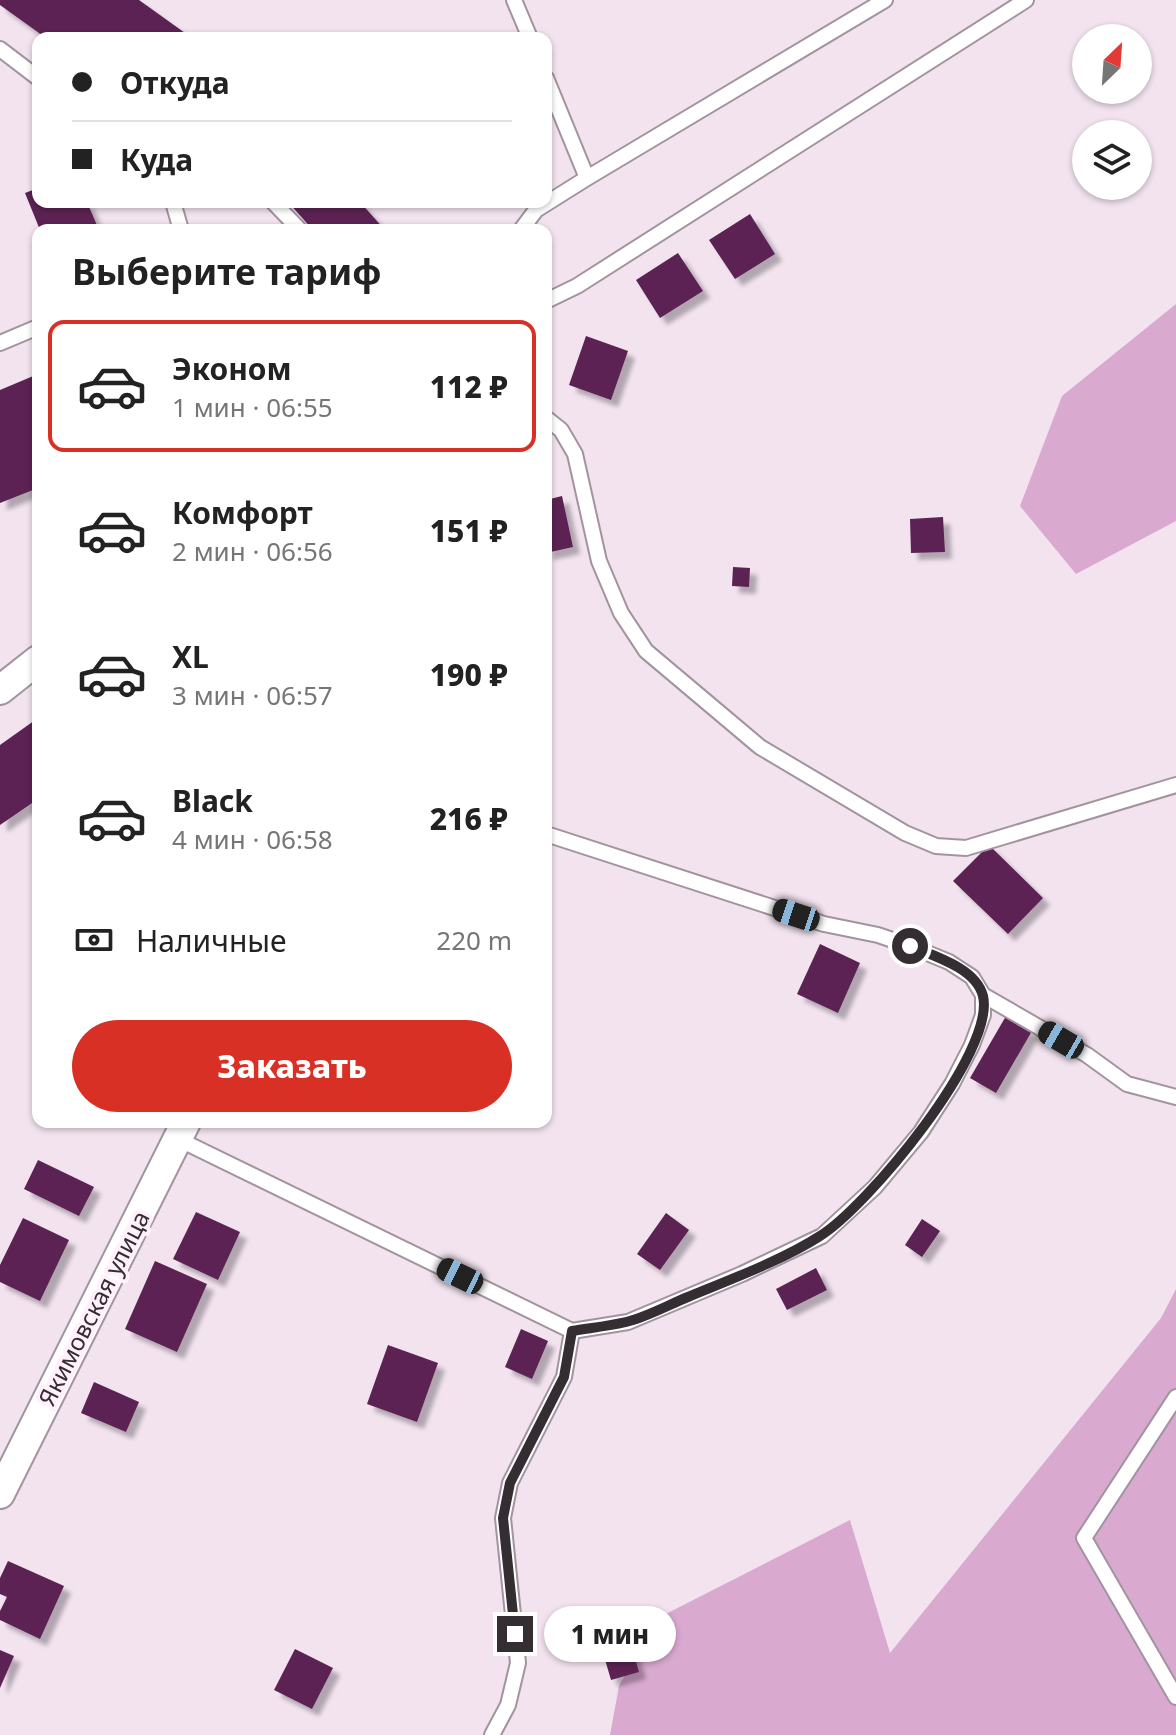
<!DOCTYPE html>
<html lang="ru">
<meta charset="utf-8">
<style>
:root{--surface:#fff;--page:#f6f6f6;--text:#222;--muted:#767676;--line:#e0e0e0;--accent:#d93025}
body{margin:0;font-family:"Noto Sans",sans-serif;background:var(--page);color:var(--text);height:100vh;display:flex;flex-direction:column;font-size:30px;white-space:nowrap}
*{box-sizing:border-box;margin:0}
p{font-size:26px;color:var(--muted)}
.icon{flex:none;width:44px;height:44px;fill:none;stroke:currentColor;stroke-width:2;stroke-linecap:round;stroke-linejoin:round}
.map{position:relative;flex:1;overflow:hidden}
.details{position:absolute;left:32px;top:224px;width:520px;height:904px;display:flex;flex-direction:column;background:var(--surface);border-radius:16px;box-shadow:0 2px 6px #0004}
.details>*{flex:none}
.banner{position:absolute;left:32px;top:32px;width:520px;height:176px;border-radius:16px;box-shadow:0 2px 6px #0004;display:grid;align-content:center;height:176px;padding:0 40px;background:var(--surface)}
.needle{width:52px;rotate:25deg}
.buttons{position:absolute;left:1072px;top:24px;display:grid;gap:16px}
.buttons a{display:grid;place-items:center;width:80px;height:80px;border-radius:50%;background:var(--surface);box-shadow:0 2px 6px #0004;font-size:40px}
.end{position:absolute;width:36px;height:36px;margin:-18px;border:10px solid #342e33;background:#fff;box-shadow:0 0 0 4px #fff}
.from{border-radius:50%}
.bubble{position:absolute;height:56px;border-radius:28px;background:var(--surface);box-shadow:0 2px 6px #0004;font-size:26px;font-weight:800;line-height:56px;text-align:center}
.car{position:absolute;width:24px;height:48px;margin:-24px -12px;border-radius:10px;box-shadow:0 0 6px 2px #0007;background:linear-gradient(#222 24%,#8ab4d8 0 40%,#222 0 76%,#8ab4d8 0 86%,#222 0)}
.banner b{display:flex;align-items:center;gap:28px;height:76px;font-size:30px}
.banner b+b{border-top:2px solid var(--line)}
.banner i{width:20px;height:20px;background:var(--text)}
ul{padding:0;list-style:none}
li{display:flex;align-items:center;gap:24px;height:132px;margin:0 16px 12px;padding:0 24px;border:4px solid transparent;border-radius:16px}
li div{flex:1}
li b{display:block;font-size:30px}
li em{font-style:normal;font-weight:800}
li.active{border-color:var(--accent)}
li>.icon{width:72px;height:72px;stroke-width:1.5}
h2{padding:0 40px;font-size:36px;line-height:96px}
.pay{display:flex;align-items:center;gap:20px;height:88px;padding:0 40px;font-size:30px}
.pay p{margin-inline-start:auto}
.button{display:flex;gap:16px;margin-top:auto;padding:16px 40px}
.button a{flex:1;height:92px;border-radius:48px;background:var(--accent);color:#fff;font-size:32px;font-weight:800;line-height:92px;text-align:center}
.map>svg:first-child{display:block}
.green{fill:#d9a9d0}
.building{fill:#5b2253;filter:url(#shadow)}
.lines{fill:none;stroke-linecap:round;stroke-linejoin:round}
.service-casing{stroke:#a2949f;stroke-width:18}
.minor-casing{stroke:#a2949f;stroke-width:32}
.service{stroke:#fff;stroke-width:14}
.minor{stroke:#fff;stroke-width:28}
.route{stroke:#342e33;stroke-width:10}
.labels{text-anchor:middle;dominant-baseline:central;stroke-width:8;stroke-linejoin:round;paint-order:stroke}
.street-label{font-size:24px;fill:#342e33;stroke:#fff0fc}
</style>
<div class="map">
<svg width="1176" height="1735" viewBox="0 0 1176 1735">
<defs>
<filter id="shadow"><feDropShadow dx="7" dy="7" stdDeviation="2" flood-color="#0004"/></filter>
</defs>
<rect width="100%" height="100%" fill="#f2e3ef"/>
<path class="green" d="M 1176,304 L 1176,521 L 1076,574 L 1020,506 L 1062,396 Z
M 1176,1289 L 1176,1735 L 610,1735 L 619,1686 L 656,1619 L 850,1520 L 890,1653 L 1161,1318 Z"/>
<path class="building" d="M 0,0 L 139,0 L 192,38 L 46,38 L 0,5 Z
M 38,188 L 38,202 L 87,202 L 99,230 L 40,230 L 25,193 Z
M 288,202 L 360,202 L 385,230 L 313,230 Z
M 750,214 L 775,254 L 735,279 L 709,240 Z
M 678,253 L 703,291 L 660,318 L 636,280 Z
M 586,336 L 628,351 L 611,400 L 569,385 Z
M 38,374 L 38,488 L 0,503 L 0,390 Z
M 562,496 L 573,547 L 546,553 L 546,500 Z
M 943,517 L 945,552 L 911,553 L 910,519 Z
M 733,567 L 750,568 L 749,587 L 732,586 Z
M 38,718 L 38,799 L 0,825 L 0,745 Z
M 989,845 L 1043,898 L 1008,934 L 953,881 Z
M 820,944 L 860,963 L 838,1013 L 797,994 Z
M 1006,1016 L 1032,1031 L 996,1093 L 970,1078 Z
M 38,1160 L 94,1187 L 79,1216 L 24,1189 Z
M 196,1212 L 240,1232 L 218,1280 L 173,1259 Z
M 666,1213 L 689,1230 L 660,1270 L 637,1254 Z
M 23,1218 L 69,1240 L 40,1301 L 0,1282 L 0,1265 Z
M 922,1219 L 940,1231 L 922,1257 L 905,1245 Z
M 155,1261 L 207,1284 L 177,1352 L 125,1329 Z
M 816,1268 L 827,1290 L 787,1310 L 776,1289 Z
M 521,1329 L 548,1341 L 532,1379 L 505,1367 Z
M 388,1345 L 438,1363 L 417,1422 L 367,1404 Z
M 94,1382 L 139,1402 L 126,1432 L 81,1413 Z
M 8,1561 L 64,1586 L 40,1639 L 0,1620 L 0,1611 L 7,1597 L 0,1594 L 0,1578 Z
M 627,1631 L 639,1672 L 611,1680 L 599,1639 Z
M 295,1649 L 333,1668 L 312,1709 L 274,1690 Z
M 0,1650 L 14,1656 L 0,1688 Z"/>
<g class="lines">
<g class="service-casing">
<path id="service" d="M 514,0 L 530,38
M 0,49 L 38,78
M 546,78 L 587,178
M 173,202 L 181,230
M 273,202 L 300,230
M 521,230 L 536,210 L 587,178 L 885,0
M 546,301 L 577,286 L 1026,0
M 0,343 L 38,327
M 546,418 L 561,430 L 575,454 L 599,561 L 621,613 L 646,651 L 760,747 L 905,833 L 936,846 L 966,848 L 1176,785
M 546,834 L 824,924 L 878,935 L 910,946 L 949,962 L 972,977 L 983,995 L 983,1015 L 972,1045 L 952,1084 L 921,1132 L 875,1187 L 822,1236 L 742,1274 L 628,1322 L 572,1331
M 983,995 L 1087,1055 L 1127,1084 L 1176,1097
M 178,1139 L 572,1331 L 564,1377 L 510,1483 L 503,1518 L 518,1663 L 508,1705 L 492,1735
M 1176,1397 L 1084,1538 L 1176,1697"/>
</g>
<g class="minor-casing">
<path id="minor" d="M 0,690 L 38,660
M 0,1494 L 186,1122"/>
</g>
<use href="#service" class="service"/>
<use href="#minor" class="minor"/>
</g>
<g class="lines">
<path class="route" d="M 515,1634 L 503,1518 L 510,1483 L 564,1377 L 572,1331 C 590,1328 609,1326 626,1322 C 647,1317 668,1305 688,1297 C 729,1280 783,1260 820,1236 C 867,1207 996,1052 983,996 C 976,968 934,956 910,946"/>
</g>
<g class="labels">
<g class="street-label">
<text transform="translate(93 1308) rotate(-63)">Якимовская улица</text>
</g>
</g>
</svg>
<div class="buttons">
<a><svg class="needle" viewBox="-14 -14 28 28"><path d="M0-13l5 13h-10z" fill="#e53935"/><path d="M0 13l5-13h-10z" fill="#767676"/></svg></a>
<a><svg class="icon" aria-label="layers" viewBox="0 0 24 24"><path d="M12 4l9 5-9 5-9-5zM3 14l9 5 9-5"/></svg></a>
</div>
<i class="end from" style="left:910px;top:946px"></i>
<i class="end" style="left:515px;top:1634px"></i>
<div class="bubble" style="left:544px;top:1606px;width:132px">1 мин</div>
<i class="car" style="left:796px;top:915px;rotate:288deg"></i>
<i class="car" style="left:1061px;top:1040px;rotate:300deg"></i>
<i class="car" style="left:460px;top:1276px;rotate:296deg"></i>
<div class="banner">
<b><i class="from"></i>Откуда</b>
<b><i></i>Куда</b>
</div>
<section class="details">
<h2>Выберите тариф</h2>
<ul>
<li class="active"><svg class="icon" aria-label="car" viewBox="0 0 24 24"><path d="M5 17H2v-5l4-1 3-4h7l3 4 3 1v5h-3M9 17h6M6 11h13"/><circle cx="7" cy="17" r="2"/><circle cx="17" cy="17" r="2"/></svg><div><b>Эконом</b><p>1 мин · 06:55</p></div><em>112 ₽</em></li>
<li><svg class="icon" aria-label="car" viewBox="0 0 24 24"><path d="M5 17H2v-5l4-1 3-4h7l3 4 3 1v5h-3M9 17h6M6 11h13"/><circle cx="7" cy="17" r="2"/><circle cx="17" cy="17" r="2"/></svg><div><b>Комфорт</b><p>2 мин · 06:56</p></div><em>151 ₽</em></li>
<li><svg class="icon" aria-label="car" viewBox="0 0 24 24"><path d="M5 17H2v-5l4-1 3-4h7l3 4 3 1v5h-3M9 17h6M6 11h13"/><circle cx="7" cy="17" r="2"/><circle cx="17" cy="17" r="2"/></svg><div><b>XL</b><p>3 мин · 06:57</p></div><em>190 ₽</em></li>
<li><svg class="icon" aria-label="car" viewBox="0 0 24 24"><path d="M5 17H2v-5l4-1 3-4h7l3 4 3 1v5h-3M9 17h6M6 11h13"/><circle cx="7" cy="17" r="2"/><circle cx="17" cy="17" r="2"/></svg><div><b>Black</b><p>4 мин · 06:58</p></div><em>216 ₽</em></li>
</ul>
<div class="pay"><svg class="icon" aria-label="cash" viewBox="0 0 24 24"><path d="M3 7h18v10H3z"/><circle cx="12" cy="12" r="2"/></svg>Наличные<p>220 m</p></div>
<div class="button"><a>Заказать</a></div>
</section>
</div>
